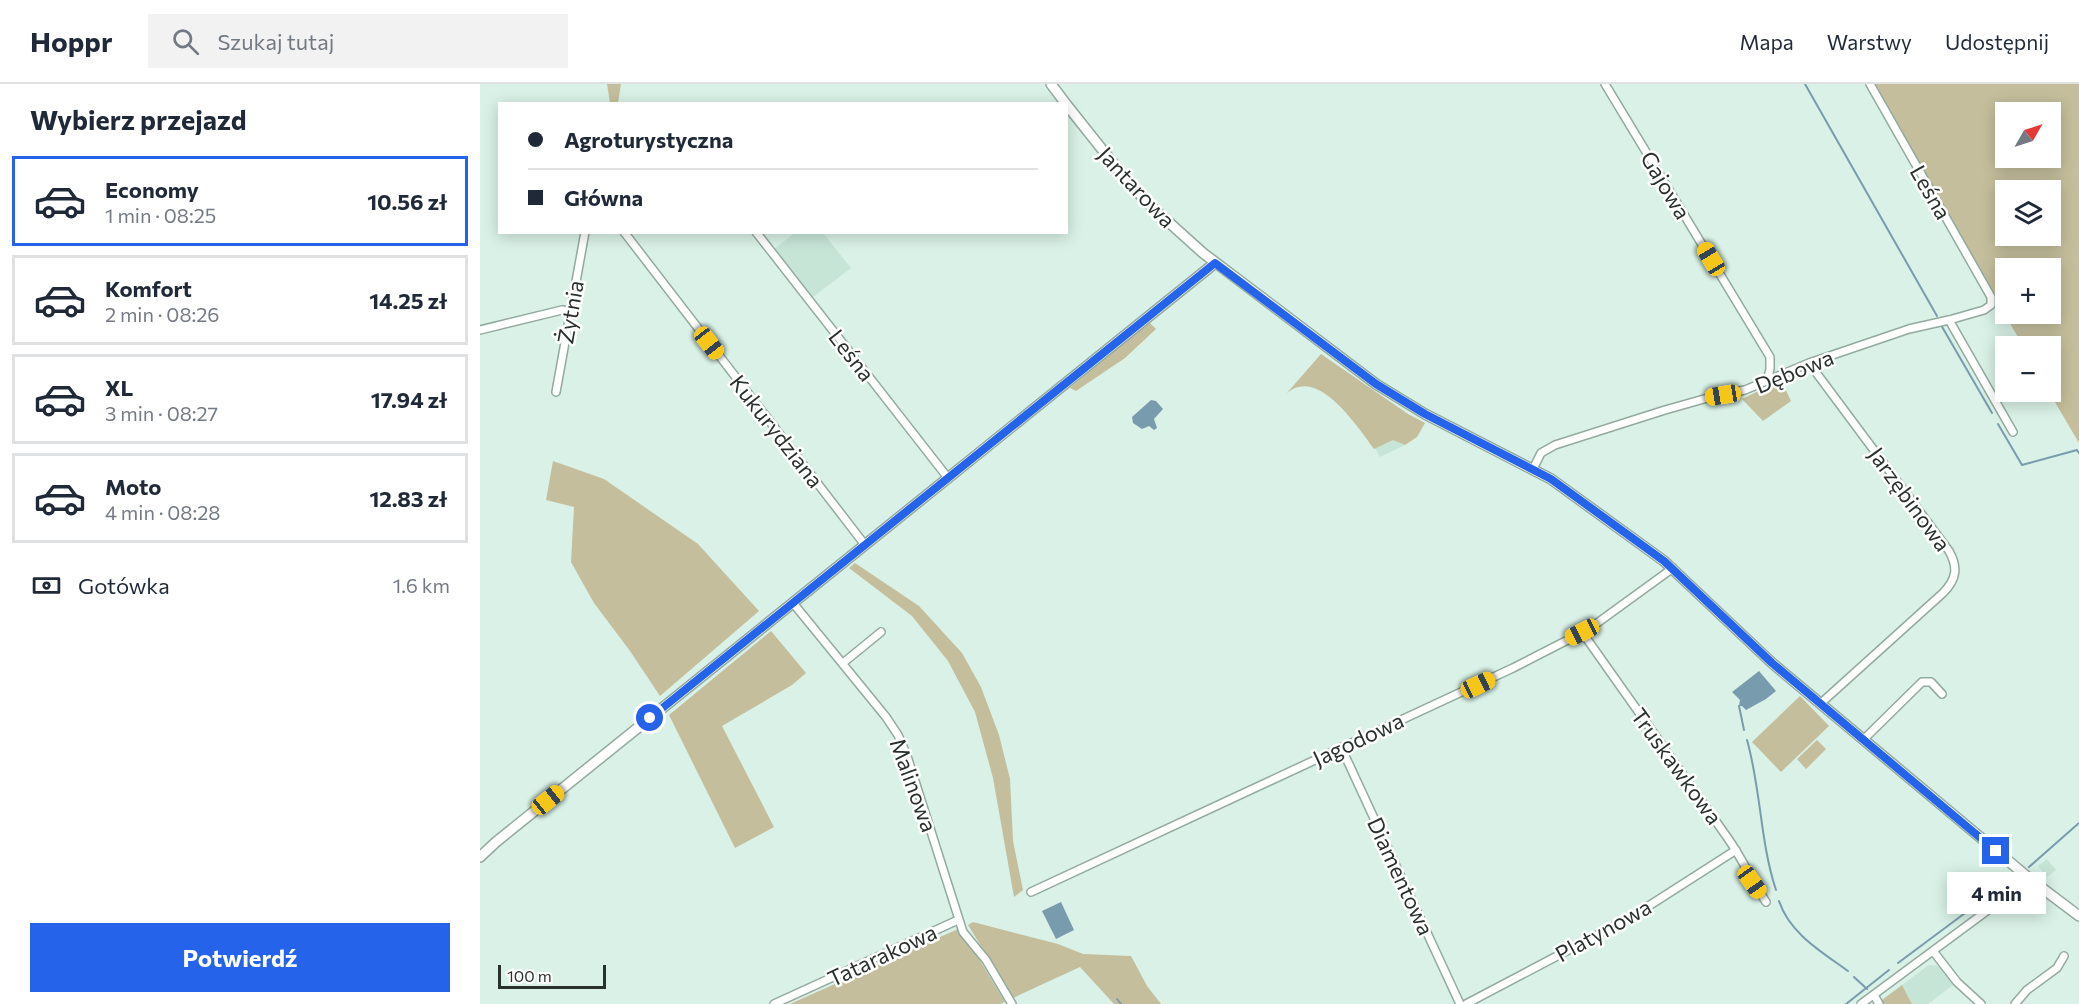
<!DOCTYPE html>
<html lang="pl">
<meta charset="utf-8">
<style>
:root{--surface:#fff;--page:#f2f2f3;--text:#1f2937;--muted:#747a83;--line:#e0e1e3;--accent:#2563eb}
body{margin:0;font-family:Commissioner,sans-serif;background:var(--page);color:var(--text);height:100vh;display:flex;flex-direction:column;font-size:22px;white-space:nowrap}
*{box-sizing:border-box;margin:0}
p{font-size:20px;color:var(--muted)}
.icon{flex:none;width:33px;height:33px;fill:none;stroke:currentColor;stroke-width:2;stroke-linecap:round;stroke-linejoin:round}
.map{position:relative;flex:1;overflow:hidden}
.sheet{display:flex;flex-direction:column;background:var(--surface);width:480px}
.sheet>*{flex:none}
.guide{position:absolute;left:18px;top:18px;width:570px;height:132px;border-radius:0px;box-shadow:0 3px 15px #0003;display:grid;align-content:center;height:132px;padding:0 30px;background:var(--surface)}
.needle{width:39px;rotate:51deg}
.buttons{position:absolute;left:1515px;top:18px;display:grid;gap:12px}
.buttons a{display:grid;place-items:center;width:66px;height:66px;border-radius:0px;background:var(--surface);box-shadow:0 3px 15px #0003;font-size:30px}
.scale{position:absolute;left:18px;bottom:15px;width:108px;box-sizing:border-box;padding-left:6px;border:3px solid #28312d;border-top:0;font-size:16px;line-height:21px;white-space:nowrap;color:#28312d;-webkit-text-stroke:4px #fff;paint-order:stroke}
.end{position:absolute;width:27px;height:27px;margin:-14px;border:8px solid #2563eb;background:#fff;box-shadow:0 0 0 3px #fff}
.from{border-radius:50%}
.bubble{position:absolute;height:42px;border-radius:0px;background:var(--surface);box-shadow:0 3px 15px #0003;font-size:20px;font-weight:700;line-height:42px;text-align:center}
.car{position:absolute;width:18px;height:36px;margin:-18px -9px;border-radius:8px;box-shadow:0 0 4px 2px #0007;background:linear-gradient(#f5c518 24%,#345 0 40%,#f5c518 0 76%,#345 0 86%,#f5c518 0)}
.guide b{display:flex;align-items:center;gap:21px;height:57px;font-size:22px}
.guide b+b{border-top:2px solid var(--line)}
.guide i{width:15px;height:15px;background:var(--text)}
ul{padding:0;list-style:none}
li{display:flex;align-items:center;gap:18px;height:90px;margin:0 12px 9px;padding:0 18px;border:3px solid var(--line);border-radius:0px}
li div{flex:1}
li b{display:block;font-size:22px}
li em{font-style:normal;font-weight:700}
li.active{border-color:var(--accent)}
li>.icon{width:54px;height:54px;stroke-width:1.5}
h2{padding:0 30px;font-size:27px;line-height:72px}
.pay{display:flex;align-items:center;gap:15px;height:66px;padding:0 30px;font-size:22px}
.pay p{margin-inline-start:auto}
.cta{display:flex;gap:12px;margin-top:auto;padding:12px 30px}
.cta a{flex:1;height:69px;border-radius:0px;background:var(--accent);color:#fff;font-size:24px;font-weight:700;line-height:69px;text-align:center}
header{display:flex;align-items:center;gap:36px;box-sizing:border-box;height:84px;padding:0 30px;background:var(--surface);border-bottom:2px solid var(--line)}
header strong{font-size:28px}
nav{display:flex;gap:33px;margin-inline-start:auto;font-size:21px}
.search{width:420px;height:54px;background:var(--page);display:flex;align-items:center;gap:15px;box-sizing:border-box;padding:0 21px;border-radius:0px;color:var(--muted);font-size:22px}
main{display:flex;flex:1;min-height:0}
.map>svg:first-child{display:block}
.built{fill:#c6e5d7}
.green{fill:#c4be9c;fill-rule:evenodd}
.water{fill:#799bae}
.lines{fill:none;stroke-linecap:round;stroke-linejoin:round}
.stream{stroke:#799bae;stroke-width:2}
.street-casing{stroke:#93aa9f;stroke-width:10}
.secondary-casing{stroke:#93aa9f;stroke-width:12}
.street{stroke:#fff;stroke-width:7}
.secondary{stroke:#fff;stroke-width:9}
.route{stroke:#2563eb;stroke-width:8}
.labels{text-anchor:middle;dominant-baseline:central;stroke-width:5;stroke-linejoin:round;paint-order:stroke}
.street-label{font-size:22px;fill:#28312d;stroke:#fff}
</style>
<header>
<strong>Hoppr</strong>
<div class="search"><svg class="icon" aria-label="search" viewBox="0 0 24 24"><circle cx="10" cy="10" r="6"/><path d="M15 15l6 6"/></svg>Szukaj tutaj</div>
<nav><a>Mapa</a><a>Warstwy</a><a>Udostępnij</a></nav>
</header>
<main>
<section class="sheet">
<h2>Wybierz przejazd</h2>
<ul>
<li class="active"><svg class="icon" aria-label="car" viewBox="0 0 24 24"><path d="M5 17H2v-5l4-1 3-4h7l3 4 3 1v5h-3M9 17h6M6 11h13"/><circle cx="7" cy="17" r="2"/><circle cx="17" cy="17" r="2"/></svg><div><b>Economy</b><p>1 min · 08:25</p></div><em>10.56 zł</em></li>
<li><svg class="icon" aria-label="car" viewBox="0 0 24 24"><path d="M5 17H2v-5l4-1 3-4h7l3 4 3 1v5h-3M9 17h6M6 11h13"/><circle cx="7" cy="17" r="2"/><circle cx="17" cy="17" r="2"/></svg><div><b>Komfort</b><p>2 min · 08:26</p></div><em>14.25 zł</em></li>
<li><svg class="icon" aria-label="car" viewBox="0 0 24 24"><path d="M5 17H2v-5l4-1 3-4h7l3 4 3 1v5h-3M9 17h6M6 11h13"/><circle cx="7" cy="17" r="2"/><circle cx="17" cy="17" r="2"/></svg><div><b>XL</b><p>3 min · 08:27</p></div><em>17.94 zł</em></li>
<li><svg class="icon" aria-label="car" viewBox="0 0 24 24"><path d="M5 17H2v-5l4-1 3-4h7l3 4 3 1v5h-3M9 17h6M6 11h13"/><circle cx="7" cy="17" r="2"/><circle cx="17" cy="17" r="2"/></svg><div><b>Moto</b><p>4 min · 08:28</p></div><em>12.83 zł</em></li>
</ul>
<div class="pay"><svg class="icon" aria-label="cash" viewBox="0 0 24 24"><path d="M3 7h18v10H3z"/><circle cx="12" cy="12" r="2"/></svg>Gotówka<p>1.6 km</p></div>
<div class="cta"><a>Potwierdź</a></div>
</section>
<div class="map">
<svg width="1599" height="920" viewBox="0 0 1599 920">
<rect width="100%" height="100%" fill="#d9f1e6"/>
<path class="built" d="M 316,148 L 343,149 L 371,184 L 333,213 L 294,165 Z
M 913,356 L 925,361 L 900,373 L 895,364 Z
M 1567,775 L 1576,786 L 1567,793 L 1558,782 Z
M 1449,881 L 1459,882 L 1473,901 L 1448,920 L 1432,920 L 1422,901 Z"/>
<path class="green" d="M 127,0 L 141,0 L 138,19 L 130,19 Z
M 1393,0 L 1599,0 L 1599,359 L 1569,308 L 1570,262 L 1543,262 ZM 1526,28 L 1570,28 L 1570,74 L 1526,74 ZM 1526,106 L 1570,106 L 1570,152 L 1526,152 ZM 1526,184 L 1570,184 L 1570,230 L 1526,230 Z
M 669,238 L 676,245 L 645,274 L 596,307 L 590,304 Z
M 841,270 L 928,330 L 945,339 L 937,353 L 925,361 L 913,356 L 894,365 C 879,345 847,296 819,303 C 815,303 810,307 807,309 Z
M 1301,296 L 1311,317 L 1283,337 L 1262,315 Z
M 73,377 L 124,395 L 218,460 L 279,527 L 180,612 L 150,567 L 114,519 L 91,478 L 94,423 L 66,416 Z
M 375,479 L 439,522 L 482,569 L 501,603 L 519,651 L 530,695 L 533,757 L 543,806 L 534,813 L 513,694 L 495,628 L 468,577 L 432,532 L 369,484 Z
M 291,547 L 326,589 L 312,601 L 242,642 L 294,743 L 255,764 L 189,631 Z
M 1320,612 L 1349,642 L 1301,688 L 1272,658 Z
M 1337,656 L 1346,665 L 1326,685 L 1317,675 Z
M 493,838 L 578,860 L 603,870 L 651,872 L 667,902 L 681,920 L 634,920 L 600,883 L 533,914 L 488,841 Z
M 478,845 L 493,865 L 525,918 L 520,920 L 310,920 Z
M 1422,901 L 1432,920 L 1404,920 L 1402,916 Z"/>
<path class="water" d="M 671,316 L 676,317 L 683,325 L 674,335 L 677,344 L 674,346 L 669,342 L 662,345 L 653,339 L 652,333 Z
M 1279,587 L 1296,607 L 1286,615 L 1266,626 L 1262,622 L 1259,622 L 1260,616 L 1252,608 Z
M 581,818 L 594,846 L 576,855 L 562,827 Z"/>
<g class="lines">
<path class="stream" d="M 1325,0 L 1457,232
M 1461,241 L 1512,329
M 1518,340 L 1542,381 L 1597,366 L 1599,369
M 1259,622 L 1264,646
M 1267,656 C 1281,705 1280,758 1296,806
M 1549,783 L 1599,739
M 1530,796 L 1538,791
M 1299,817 C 1310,850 1342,868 1368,887
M 1418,879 L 1524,800
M 1374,893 L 1387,905
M 637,915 L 641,920
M 1366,920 L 1409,886"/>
<g class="street-casing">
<path id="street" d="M 1125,0 L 1290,273 L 1290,285 L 1287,297
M 144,148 L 385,461
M 276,148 L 468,394
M 1469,236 L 1533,348
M 0,246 L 82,226 L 90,227
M 1329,279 L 1469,467 C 1478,483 1477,495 1463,509 L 1340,620
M 76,308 L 105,148
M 1053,385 L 1061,369 L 1075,361 L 1185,326 L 1231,313 L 1265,306 L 1329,279 L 1429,245 L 1469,236 L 1504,226 L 1511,221 L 1511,213 L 1390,0
M 313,519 L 406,633 L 418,651 L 427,672 L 483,848 L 506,876 L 532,920
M 1102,548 L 1247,753 C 1262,774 1272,797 1286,818
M 363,579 L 401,548
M 1383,656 L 1442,598 L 1451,598 L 1462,610
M 861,663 L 980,920
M 551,808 L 1033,584 L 1109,545 L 1193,484
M 1453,867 L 1477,898 L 1501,920
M 1394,911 L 1399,920
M 294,920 L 478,836
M 986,920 L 1153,832 L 1256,766
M 1381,920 L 1550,795
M 1535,920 L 1547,906 L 1577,884 L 1584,872"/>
</g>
<g class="secondary-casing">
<path id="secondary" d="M 571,0 L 586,20
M 586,20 L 648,98 L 673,124 L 723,169 L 896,300 L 945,330 L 1071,395 L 1184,477 L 1292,579 L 1550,795 L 1599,832
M 0,773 L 16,758 L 735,179"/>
</g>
<use href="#street" class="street"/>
<use href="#secondary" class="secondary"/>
</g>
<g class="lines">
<path class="route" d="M 170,634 L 735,179 L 896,300 L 945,330 L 1071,395 L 1184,477 L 1292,579 L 1516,767"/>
</g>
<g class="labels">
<g class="street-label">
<text transform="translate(1186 101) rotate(59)">Gajowa</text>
<text transform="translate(657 103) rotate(47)">Jantarowa</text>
<text transform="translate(1451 108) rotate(60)">Leśna</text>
<text transform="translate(90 228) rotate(-80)">Żytnia</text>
<text transform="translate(372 271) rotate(52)">Leśna</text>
<text transform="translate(1314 287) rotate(-22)">Dębowa</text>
<text transform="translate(297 347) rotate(52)">Kukurydziana</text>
<text transform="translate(1430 415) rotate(54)">Jarzębinowa</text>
<text transform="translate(878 655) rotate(-25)">Jagodowa</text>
<text transform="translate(1197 682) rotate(54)">Truskawkowa</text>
<text transform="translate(434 701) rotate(70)">Malinowa</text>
<text transform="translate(921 792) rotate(65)">Diamentowa</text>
<text transform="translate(1123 846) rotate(-29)">Platynowa</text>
<text transform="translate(402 871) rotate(-25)">Tatarakowa</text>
</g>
</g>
</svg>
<div class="buttons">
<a><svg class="needle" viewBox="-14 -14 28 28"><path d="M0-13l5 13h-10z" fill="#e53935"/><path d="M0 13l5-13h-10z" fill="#747a83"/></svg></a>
<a><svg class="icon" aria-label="layers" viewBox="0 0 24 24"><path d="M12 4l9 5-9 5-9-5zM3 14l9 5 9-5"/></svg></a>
<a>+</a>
<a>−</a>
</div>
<div class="scale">100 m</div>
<i class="end from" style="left:170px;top:634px"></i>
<i class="end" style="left:1516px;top:767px"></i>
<div class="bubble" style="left:1467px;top:788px;width:99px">4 min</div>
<i class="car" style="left:1231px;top:175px;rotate:329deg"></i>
<i class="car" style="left:229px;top:259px;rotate:142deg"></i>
<i class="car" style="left:1243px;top:311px;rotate:261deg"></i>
<i class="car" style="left:1102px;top:548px;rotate:243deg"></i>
<i class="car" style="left:998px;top:601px;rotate:65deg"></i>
<i class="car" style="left:68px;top:716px;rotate:51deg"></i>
<i class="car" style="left:1272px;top:798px;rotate:145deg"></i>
<div class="guide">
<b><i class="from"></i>Agroturystyczna</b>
<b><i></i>Główna</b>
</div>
</div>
</main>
